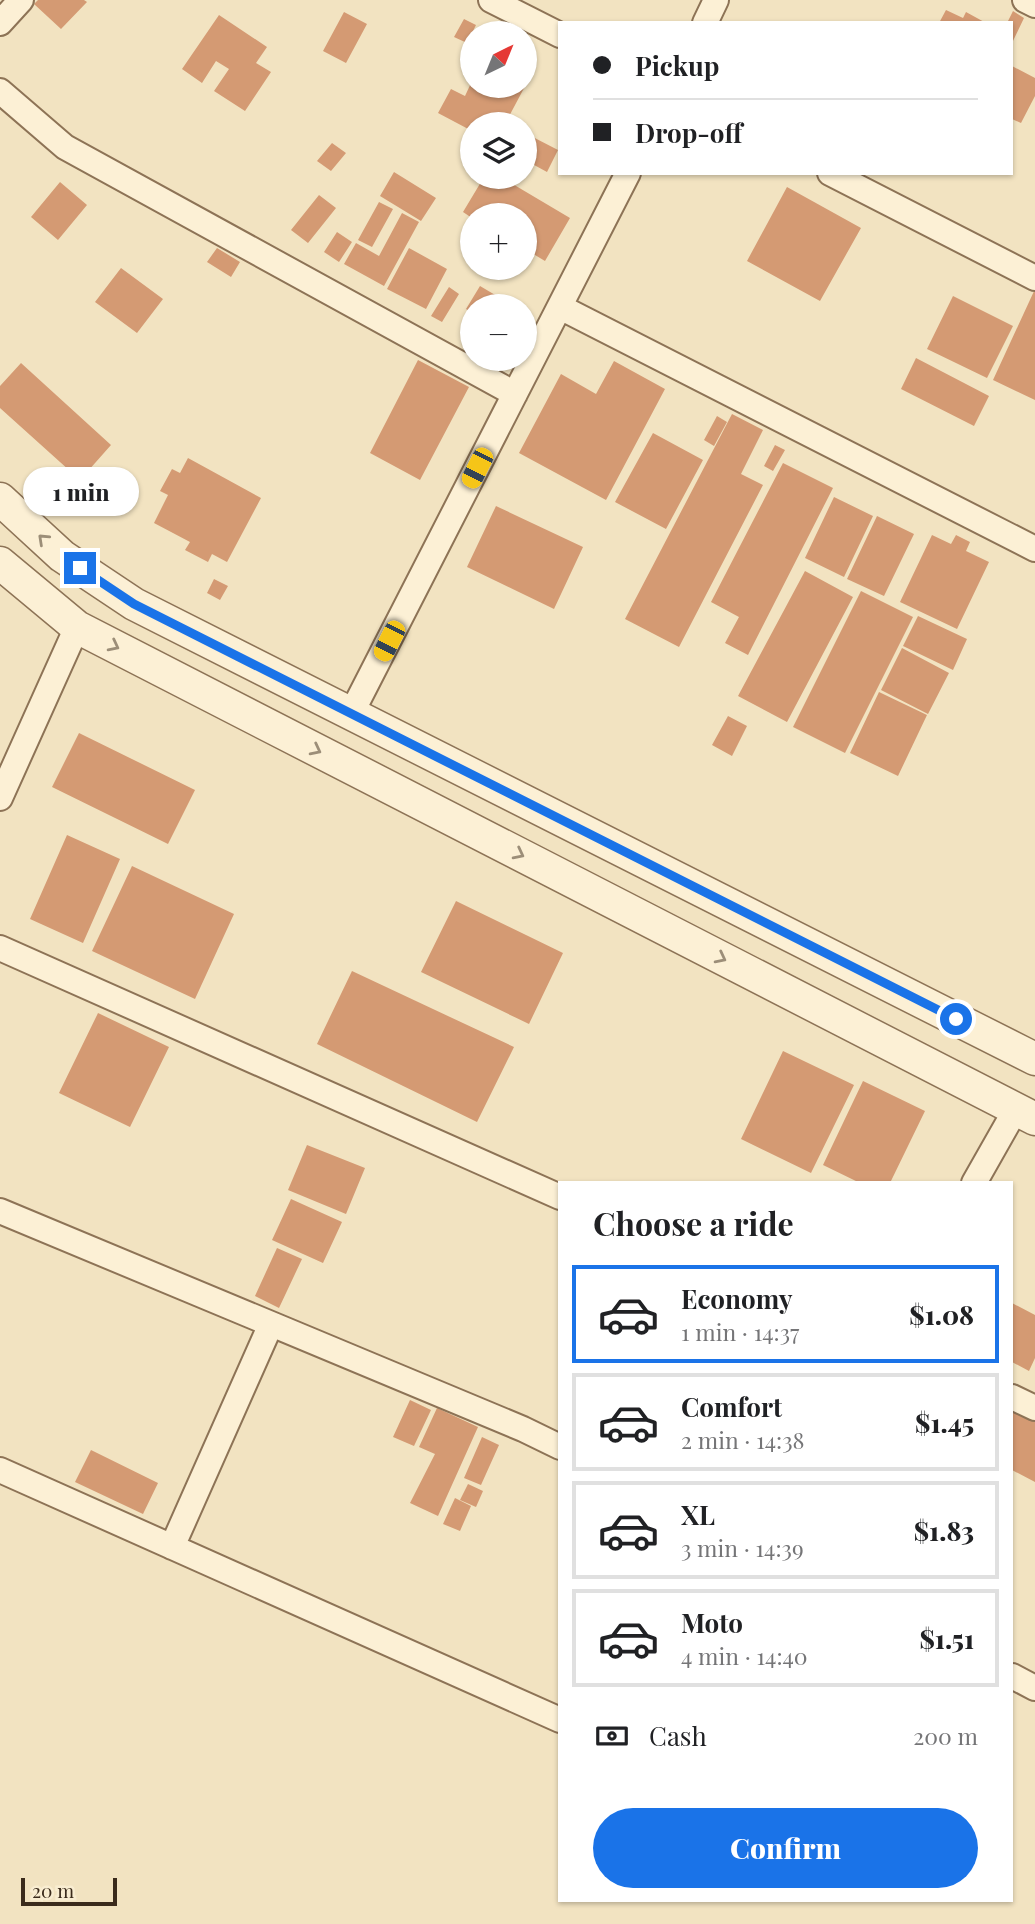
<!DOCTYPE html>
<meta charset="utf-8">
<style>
:root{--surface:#fff;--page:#f2f2f2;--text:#202124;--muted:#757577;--line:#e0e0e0;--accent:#1a73e8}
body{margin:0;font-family:"Playfair Display",serif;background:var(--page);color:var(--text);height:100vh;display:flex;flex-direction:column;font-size:26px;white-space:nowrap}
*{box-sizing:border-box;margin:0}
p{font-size:23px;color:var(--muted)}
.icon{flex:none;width:38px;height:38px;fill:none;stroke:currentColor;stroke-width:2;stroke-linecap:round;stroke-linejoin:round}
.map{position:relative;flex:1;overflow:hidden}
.panel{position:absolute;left:558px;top:1181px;width:455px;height:721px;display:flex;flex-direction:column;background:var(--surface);border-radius:0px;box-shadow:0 2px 5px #0004}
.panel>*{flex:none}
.top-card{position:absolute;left:558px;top:21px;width:455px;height:154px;border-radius:0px;box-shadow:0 2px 5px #0004;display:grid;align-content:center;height:154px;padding:0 35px;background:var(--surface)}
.needle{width:46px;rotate:43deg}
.tools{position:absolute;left:460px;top:21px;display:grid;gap:14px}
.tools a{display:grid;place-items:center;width:77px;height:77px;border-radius:50%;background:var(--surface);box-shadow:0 2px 5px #0004;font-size:35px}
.scale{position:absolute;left:21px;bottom:18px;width:96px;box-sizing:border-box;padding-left:7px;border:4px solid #3b2b1c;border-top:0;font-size:19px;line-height:24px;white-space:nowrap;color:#3b2b1c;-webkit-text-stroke:5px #f9edd1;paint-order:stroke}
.end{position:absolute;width:32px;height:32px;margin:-16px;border:9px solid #1a73e8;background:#fff;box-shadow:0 0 0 4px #fff}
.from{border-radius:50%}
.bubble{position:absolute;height:49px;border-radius:24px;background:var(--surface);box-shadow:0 2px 5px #0004;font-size:23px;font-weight:800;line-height:49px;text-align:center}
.car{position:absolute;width:21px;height:42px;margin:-21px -10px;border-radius:9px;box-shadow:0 0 5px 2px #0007;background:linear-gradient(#f5c518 24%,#345 0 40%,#f5c518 0 76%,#345 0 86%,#f5c518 0)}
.top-card b{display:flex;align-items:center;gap:24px;height:66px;font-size:26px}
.top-card b+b{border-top:2px solid var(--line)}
.top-card i{width:18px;height:18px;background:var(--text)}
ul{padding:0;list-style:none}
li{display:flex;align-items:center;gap:21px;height:98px;margin:0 14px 10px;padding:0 21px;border:4px solid var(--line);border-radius:0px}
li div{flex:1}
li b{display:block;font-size:26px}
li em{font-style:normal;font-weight:800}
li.selected{border-color:var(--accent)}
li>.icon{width:63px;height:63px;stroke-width:1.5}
h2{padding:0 35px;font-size:32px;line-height:84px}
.pay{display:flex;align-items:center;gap:18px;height:77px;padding:0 35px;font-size:26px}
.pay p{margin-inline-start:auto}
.cta{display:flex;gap:14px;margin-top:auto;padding:14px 35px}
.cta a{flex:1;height:80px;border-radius:42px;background:var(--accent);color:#fff;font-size:28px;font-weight:800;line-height:80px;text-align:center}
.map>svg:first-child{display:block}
.building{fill:#d49a73}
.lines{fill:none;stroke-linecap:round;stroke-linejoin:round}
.minor-casing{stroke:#8d7356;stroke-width:28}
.tertiary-casing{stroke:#8d7356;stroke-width:35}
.minor{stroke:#fcf0d5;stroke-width:24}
.tertiary{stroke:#fcf0d5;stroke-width:32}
.oneway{stroke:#9c8e78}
.route{stroke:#1a73e8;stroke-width:9}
</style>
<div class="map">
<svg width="1035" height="1924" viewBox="0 0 1035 1924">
<rect width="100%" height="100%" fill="#f2e3c1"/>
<path class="building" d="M 38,0 L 84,0 L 87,2 L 61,29 L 34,4 Z
M 946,10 L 963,18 L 966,12 L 986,23 L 939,23 Z
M 1013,11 L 1024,18 L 1012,43 L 1012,23 L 1007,23 Z
M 344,12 L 367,24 L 346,63 L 323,51 Z
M 219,15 L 267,47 L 256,63 L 271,72 L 245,111 L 214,91 L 229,69 L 216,61 L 202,83 L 182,69 Z
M 464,19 L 476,25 L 467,43 L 454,37 Z
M 472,49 L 472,75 L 462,69 Z
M 1012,66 L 1035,78 L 1035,96 L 1021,123 L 1012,119 Z
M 525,72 L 531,75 L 505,124 L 472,124 L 472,131 L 438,113 L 451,89 L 465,96 L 472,81 L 472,86 L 525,86 Z
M 525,133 L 558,150 L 547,172 L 525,160 Z
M 332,143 L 346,153 L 331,171 L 317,161 Z
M 394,172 L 436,198 L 421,221 L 380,196 Z
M 484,177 L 501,177 L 570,218 L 545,261 L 525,249 L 525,215 L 472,218 L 463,212 Z
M 60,182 L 87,205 L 58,240 L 31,217 Z
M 787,187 L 861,228 L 820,301 L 747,261 Z
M 319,195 L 336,208 L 308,243 L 291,230 Z
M 379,202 L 393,209 L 372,247 L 358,240 Z
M 402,213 L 419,222 L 384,286 L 344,264 L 356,243 L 379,256 Z
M 337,232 L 352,242 L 339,262 L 324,252 Z
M 217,248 L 240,262 L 231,277 L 207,262 Z
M 409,248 L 447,269 L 426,309 L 387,289 Z
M 121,268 L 163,299 L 137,333 L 95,302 Z
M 480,286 L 514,306 L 472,306 L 472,313 L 466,309 Z
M 449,287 L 459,294 L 442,322 L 431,316 Z
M 1035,289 L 1035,400 L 993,380 Z
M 953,296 L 1013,326 L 987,378 L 927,349 Z
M 916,358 L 989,396 L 974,426 L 901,389 Z
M 418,360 L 469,387 L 420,480 L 370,453 Z
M 614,361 L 665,389 L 606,500 L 519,453 L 561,374 L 596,394 Z
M 21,363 L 111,445 L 80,480 L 0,408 L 0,386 Z
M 732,414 L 763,430 L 741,474 L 763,485 L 679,647 L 625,619 Z
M 717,416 L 727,422 L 714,446 L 704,440 Z
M 653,433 L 703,460 L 666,529 L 615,502 Z
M 775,445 L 785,450 L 773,471 L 764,466 Z
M 188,458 L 261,498 L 227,562 L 212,554 L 208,562 L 185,550 L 190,542 L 154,523 L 168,495 L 160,491 L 172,469 L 180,473 Z
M 783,463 L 833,488 L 748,655 L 725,643 L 739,617 L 711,602 Z
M 834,497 L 873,516 L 844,577 L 805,558 Z
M 496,506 L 583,547 L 554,609 L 467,567 Z
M 877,516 L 914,534 L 884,596 L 847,579 Z
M 932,535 L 951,544 L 956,535 L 970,542 L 966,551 L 989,562 L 957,629 L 900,602 Z
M 805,571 L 853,597 L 787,722 L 738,696 Z
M 214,579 L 228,586 L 220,600 L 207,593 Z
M 861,591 L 913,617 L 845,753 L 793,727 Z
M 918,616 L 967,639 L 953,670 L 903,646 Z
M 902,648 L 949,673 L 928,714 L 881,690 Z
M 879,692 L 927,715 L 898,776 L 850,753 Z
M 728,716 L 747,726 L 732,756 L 712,745 Z
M 79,733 L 195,790 L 168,844 L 52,787 Z
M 67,835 L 120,859 L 83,943 L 30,919 Z
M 132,866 L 234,914 L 195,999 L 92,951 Z
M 456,901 L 563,953 L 529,1024 L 421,972 Z
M 352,971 L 514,1047 L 477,1122 L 317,1044 Z
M 98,1013 L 169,1047 L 130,1127 L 59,1093 Z
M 783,1051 L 854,1085 L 811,1173 L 741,1139 Z
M 863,1081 L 925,1111 L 890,1183 L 860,1183 L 823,1165 Z
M 307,1145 L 365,1168 L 346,1214 L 288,1190 Z
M 291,1199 L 342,1222 L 323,1263 L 272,1240 Z
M 277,1248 L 302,1259 L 279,1308 L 255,1296 Z
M 1012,1303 L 1035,1315 L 1035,1358 L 1029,1371 L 1012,1362 Z
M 410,1400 L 431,1410 L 414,1446 L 393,1437 Z
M 1014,1407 L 1035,1418 L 1035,1482 L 1012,1470 L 1012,1412 Z
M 437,1408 L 478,1427 L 438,1516 L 410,1503 L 435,1454 L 419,1447 Z
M 482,1437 L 499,1445 L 481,1485 L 464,1478 Z
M 91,1450 L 158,1483 L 143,1514 L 75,1482 Z
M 468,1484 L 483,1491 L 476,1507 L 460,1500 Z
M 455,1498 L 471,1506 L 460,1531 L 443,1524 Z"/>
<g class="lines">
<g class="minor-casing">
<path id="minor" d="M 491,0 L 560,35
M 1025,0 L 1035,5
M 0,23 L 21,0
M 705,23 L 716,0
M 0,91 L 65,147 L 515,394
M 830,173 L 1035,278
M 560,307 L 1035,549
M 351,714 L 628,173
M 0,798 L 77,627
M 0,948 L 560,1197
M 974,1183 L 1016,1109
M 0,1211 L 523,1429 L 560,1447
M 1012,1397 L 1035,1408
M 0,1470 L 560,1720
M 172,1547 L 271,1324
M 1012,1676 L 1035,1688"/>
</g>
<g class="tertiary-casing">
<path id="tertiary" d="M 0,499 L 62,556 L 134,604 L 1035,1059
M 0,563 L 77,627 L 1035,1119"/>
</g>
<use href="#minor" class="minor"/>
<use href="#tertiary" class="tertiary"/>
</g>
<defs><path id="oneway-chevron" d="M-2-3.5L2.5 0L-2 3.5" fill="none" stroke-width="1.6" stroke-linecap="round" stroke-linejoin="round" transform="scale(1.75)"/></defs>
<g class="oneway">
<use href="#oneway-chevron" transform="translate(43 539) rotate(-137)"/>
<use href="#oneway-chevron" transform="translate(114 646) rotate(27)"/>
<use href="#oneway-chevron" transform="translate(316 750) rotate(27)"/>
<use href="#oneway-chevron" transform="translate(519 854) rotate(27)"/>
<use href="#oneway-chevron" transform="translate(721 958) rotate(27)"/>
</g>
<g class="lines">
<path class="route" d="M 80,568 L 134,604 L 956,1019"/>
</g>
</svg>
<div class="tools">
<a><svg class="needle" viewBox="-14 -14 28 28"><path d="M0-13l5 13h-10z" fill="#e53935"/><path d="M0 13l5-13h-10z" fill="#757577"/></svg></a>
<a><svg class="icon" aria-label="layers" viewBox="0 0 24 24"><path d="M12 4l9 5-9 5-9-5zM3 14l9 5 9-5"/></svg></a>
<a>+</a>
<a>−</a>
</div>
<div class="scale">20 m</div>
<i class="end from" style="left:956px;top:1019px"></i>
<i class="end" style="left:80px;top:568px"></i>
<div class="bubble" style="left:23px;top:467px;width:116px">1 min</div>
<i class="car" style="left:477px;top:468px;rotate:207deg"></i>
<i class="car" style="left:389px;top:641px;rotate:207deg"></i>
<div class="top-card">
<b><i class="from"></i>Pickup</b>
<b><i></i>Drop-off</b>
</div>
<section class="panel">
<h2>Choose a ride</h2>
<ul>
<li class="selected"><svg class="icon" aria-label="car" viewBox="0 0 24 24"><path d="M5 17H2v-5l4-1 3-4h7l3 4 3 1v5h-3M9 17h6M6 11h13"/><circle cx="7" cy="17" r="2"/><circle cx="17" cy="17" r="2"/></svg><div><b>Economy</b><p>1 min · 14:37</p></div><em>$1.08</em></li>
<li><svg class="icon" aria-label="car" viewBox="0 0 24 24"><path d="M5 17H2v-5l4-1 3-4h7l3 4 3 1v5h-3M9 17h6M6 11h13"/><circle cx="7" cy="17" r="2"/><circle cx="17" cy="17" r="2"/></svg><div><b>Comfort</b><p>2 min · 14:38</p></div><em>$1.45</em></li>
<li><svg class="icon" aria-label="car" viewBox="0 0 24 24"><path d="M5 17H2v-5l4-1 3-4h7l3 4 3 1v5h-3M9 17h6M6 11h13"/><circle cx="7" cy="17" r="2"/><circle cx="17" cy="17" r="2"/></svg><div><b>XL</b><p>3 min · 14:39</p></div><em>$1.83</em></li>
<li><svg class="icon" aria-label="car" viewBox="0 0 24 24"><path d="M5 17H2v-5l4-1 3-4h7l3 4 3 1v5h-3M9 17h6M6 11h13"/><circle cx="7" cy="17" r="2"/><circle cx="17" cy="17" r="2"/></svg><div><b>Moto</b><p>4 min · 14:40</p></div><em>$1.51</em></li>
</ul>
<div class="pay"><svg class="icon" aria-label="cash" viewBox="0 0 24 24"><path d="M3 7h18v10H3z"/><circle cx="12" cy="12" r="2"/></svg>Cash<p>200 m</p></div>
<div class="cta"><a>Confirm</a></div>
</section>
</div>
